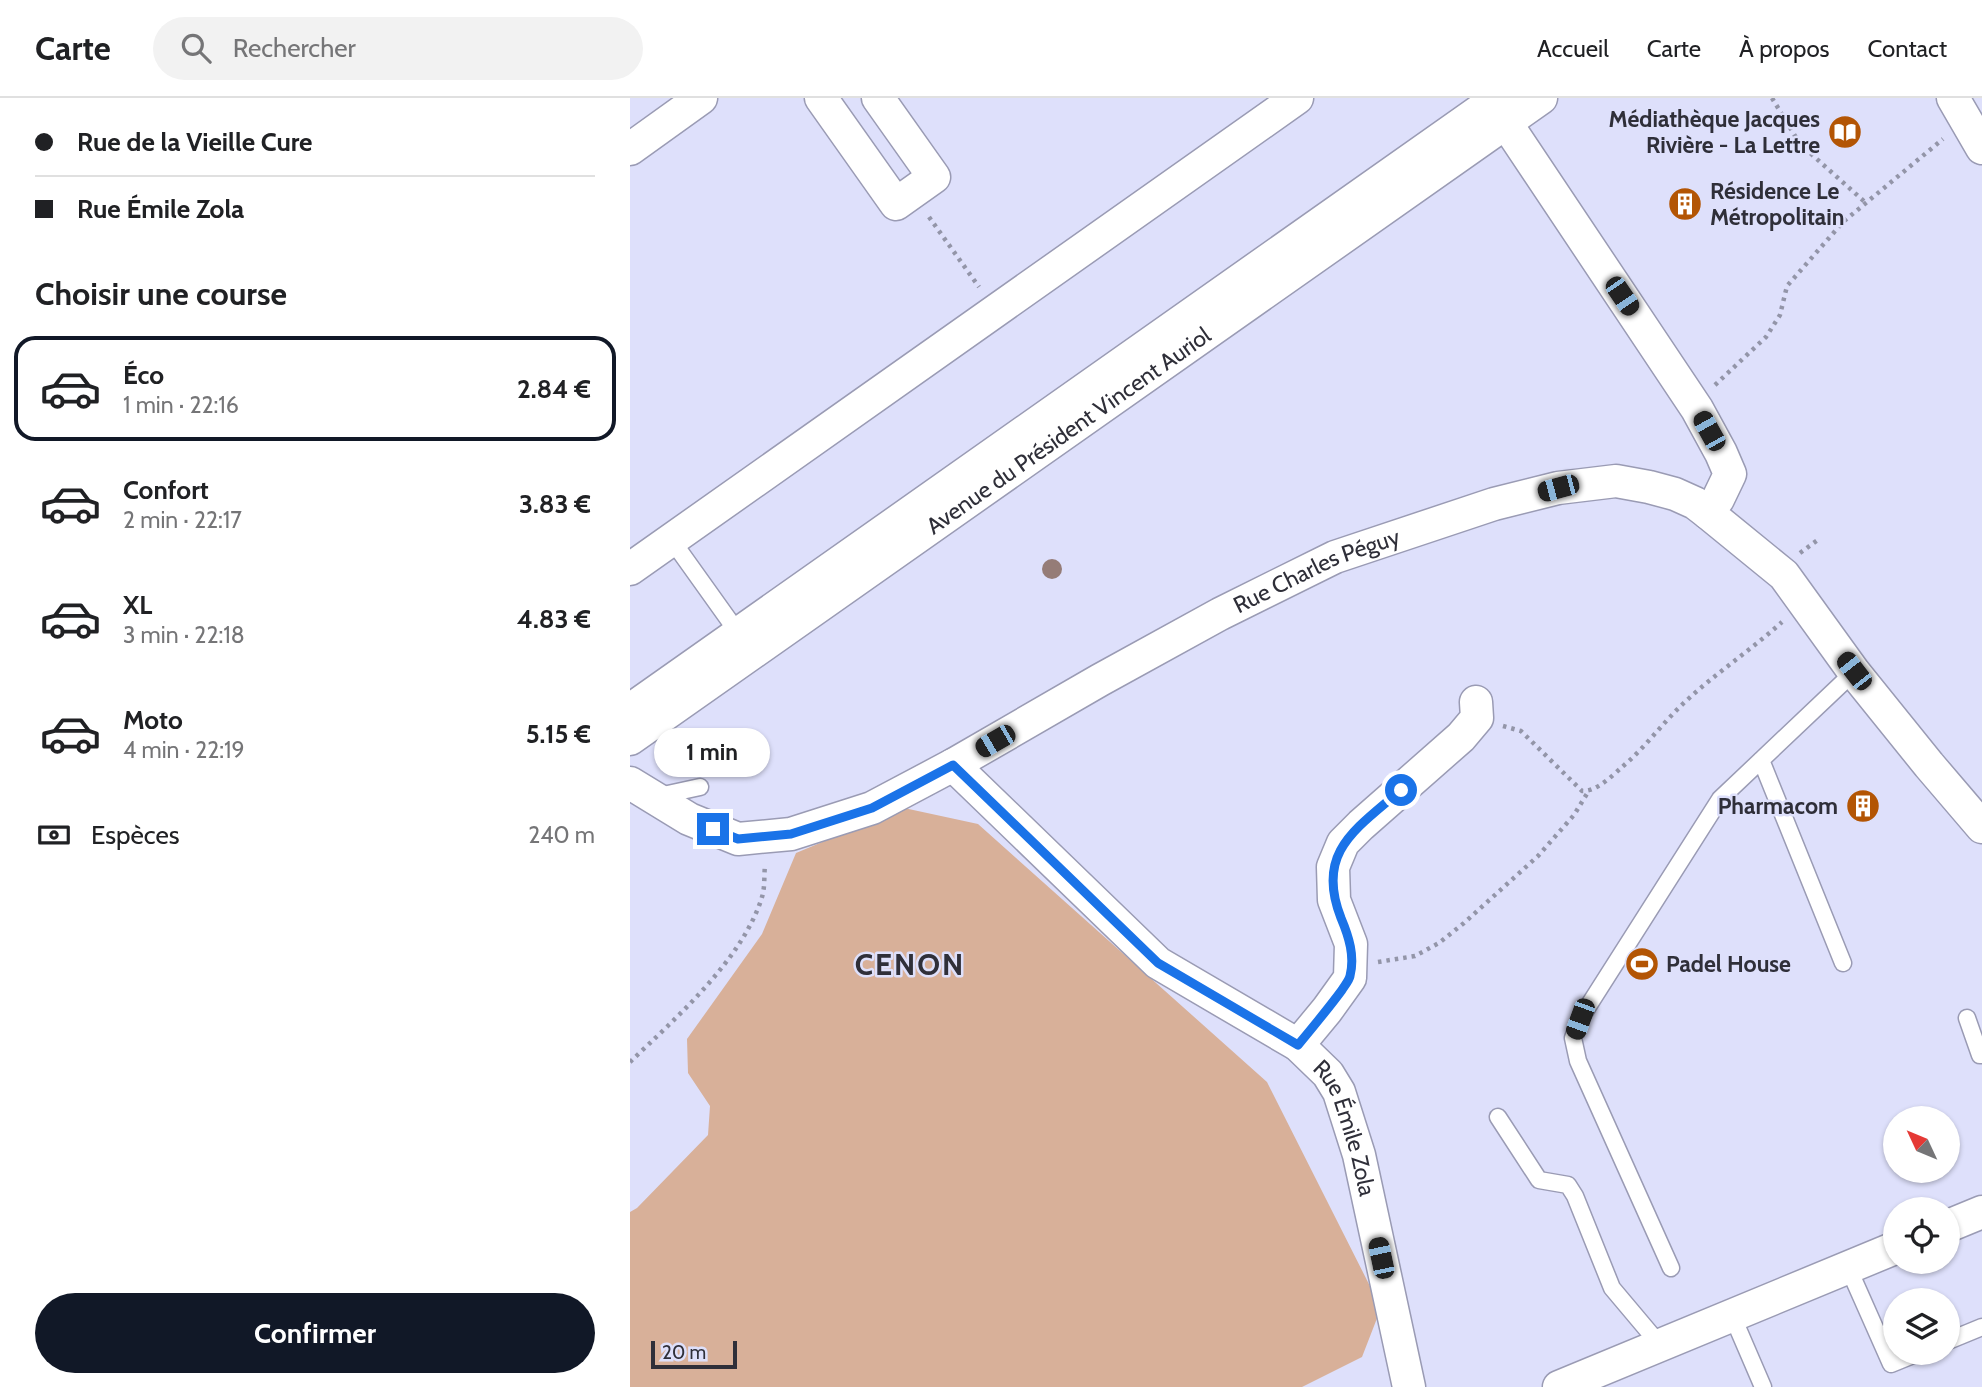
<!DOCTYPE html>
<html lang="fr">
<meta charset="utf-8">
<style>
:root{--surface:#fff;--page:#f2f2f2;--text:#202124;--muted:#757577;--line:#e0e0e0;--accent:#111827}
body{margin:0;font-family:Cabin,sans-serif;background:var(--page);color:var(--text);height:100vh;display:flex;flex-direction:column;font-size:26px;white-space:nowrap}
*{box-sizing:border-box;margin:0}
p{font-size:23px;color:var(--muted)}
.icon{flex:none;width:38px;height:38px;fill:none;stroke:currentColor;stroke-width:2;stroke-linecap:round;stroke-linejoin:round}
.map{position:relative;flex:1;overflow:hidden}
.side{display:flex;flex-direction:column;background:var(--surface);width:630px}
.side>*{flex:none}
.top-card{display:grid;align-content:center;height:154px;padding:0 35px;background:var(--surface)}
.needle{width:46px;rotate:314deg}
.controls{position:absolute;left:1253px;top:1008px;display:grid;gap:14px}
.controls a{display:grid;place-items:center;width:77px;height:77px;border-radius:50%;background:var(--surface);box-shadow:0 2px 5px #0004;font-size:35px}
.scale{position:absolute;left:21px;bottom:18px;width:86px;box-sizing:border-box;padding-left:7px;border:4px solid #2f2f39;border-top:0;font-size:19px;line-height:24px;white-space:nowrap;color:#2f2f39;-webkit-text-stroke:5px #dee0fb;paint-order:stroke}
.end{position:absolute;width:32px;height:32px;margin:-16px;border:9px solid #1a73e8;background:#fff;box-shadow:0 0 0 4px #fff}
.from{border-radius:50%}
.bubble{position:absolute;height:49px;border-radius:24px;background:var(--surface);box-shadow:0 2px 5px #0004;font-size:23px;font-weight:700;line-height:49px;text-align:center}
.car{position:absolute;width:21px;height:42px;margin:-21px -10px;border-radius:9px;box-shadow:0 0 5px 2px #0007;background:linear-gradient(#222 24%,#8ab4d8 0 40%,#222 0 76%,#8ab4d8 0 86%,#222 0)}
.top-card b{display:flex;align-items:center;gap:24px;height:66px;font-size:26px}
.top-card b+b{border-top:2px solid var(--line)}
.top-card i{width:18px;height:18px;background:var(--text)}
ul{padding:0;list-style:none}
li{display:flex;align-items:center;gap:21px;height:105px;margin:0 14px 10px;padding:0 21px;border:4px solid transparent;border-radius:21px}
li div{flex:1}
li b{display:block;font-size:26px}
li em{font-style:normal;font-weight:700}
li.on{border-color:var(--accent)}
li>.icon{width:63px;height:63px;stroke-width:1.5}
h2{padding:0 35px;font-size:32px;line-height:84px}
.pay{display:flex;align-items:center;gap:18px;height:77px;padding:0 35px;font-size:26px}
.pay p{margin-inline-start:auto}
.button{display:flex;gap:14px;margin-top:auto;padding:14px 35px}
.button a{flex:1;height:80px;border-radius:42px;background:var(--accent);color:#fff;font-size:28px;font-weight:700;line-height:80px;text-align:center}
header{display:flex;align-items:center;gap:42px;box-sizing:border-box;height:98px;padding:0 35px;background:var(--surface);border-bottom:2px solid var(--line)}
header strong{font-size:33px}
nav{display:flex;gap:38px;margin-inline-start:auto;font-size:24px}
.search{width:490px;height:63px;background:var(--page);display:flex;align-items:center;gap:18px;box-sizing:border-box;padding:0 24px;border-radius:38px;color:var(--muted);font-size:26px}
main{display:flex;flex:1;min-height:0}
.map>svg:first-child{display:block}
.green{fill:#d8b099}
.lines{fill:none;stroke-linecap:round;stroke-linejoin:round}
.lane-casing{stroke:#9a9bb4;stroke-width:19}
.street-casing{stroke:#9a9bb4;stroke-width:35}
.path{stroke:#9395a8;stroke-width:4.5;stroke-dasharray:3.5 5;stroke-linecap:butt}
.lane{stroke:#fff;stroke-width:16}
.street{stroke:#fff;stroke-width:32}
.tree{fill:#957c77}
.route{stroke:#1a73e8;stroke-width:9}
.labels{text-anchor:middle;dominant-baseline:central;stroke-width:5;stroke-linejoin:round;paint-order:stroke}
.poi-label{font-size:23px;font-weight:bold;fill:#2f2f39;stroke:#dee0fb;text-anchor:end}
.street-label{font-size:23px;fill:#2f2f39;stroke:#dee0fb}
.district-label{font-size:30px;font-weight:bold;letter-spacing:2px;fill:#2f2f39;stroke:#dee0fb}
</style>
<header>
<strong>Carte</strong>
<div class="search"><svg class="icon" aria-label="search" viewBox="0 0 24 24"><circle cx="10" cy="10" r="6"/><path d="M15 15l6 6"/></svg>Rechercher</div>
<nav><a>Accueil</a><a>Carte</a><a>À propos</a><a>Contact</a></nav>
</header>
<main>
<section class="side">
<div class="top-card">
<b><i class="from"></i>Rue de la Vieille Cure</b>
<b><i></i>Rue Émile Zola</b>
</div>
<h2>Choisir une course</h2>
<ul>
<li class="on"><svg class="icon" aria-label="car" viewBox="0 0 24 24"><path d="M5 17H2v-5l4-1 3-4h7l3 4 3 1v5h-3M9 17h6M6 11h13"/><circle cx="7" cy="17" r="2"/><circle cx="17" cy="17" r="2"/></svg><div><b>Éco</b><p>1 min · 22:16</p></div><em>2.84 €</em></li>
<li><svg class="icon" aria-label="car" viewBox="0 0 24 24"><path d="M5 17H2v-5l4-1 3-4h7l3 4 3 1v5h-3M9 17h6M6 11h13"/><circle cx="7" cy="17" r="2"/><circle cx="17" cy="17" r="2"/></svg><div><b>Confort</b><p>2 min · 22:17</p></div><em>3.83 €</em></li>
<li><svg class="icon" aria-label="car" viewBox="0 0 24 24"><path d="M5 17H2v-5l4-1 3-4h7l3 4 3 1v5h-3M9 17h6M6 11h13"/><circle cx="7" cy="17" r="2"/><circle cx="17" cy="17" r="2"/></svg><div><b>XL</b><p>3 min · 22:18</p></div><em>4.83 €</em></li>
<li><svg class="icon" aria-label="car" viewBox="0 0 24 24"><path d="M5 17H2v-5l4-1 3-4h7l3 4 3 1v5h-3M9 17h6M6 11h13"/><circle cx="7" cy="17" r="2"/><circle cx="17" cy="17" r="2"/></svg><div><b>Moto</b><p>4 min · 22:19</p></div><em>5.15 €</em></li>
</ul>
<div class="pay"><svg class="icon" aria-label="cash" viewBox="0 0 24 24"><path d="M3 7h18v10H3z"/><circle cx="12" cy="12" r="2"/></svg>Espèces<p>240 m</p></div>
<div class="button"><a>Confirmer</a></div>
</section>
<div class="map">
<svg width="1352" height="1289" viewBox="0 0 1352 1289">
<rect width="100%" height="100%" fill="#dee0fb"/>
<path class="green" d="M 274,710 L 348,726 L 637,984 L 751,1210 L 732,1259 L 672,1289 L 0,1289 L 0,1114 L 7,1110 L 78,1037 L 80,1008 L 58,975 L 57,941 L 132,836 L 166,755 Z"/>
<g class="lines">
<g class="lane-casing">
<path id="lane" d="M 41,441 L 111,539
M 1131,662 L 1213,865
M 24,699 L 70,689
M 1337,920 L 1350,957 L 1352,957
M 868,1019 L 909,1082 L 938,1087 L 945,1098 L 982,1190 L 1030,1247
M 1218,1169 L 1261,1266 L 1288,1255
M 1041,1170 L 948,963 L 943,940 L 950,921 L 1090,701 L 1224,574
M 1102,1217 L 1133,1289
M 1318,1243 L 1352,1229"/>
</g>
<g class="street-casing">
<g id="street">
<path d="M 191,0 L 266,106 L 304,79 L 248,0"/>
<path d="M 1323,0 L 1352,50"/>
<path d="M 867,7 L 876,25 L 1067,311 L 1091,355 L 1100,376 L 1088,401 L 1078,415 L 1154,477 L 1224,574 L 1299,667 L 1352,729"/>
<path d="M 0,51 L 71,0"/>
<path d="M 0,471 L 667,0"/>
<path d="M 0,612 L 868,0"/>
<path id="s1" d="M 0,641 L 911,0"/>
<path id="s2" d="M 323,667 L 528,865 L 668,947 L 698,976 L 709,994 L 729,1057 L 779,1289"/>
<path id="s3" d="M 0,685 L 59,721 L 108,741 L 161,736 L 242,710 L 323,667 L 470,582 L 590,516 L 705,459 L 864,406 L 928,390 L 986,383 L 1019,389 L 1045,396 L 1065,405 L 1078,415"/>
<path d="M 668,947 L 697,912 L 720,880 L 721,846 L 704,802 L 703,769 L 713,745 L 731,727 L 831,639 L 847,620 L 846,604"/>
<path d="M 1318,1128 L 1352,1114"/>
<path d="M 929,1289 L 1265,1150"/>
</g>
</g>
<path class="path" d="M 1142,0 L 1170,46 L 1236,105
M 299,119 L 349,189
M 1085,287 L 1136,239 L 1150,217 L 1157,188 L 1213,124 L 1313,41
M 1170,455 L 1189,441
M 873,628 L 891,633 L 952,693 C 966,694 982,678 992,669 C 1016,649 1033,624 1056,603 C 1086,575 1121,552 1152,524
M 748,864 L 785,858 L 809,845 L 834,825 L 908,758 L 944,717 L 958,694
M 0,964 C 46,920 113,861 132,799 C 135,790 134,777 135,767"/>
<use href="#lane" class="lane"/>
<use href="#street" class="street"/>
</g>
<circle class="tree" cx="422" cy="471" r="10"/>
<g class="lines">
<path class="route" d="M 83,731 L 108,741 L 161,736 L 242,710 L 323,667 L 528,865 L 668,947 C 683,929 698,911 712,892 C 714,888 719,883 720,878 C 725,858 719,839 711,820 C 685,754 726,731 771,692"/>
</g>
<defs>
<g id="library-disc" transform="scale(1.75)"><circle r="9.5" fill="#b35504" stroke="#dee0fb"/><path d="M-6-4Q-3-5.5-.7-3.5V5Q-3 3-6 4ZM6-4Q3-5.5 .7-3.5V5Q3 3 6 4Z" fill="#fff"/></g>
<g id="building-disc" transform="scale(1.75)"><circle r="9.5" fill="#b35504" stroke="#dee0fb"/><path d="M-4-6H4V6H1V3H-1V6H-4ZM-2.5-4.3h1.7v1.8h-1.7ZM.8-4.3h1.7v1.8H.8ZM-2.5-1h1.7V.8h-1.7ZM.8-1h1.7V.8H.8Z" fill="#fff"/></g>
<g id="stadium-disc" transform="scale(1.75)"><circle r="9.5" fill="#b35504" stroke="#dee0fb"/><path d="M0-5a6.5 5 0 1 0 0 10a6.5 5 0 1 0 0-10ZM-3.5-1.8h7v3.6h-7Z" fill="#fff"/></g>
</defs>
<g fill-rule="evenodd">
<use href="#library-disc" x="1215" y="34"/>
<use href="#building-disc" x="1055" y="106"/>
<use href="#building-disc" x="1233" y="708"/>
<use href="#stadium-disc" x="1012" y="866"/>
</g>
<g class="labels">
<g class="poi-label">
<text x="1190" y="21">Médiathèque Jacques<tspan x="1190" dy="26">Rivière - La Lettre</tspan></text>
<text x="1080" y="93" text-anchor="start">Résidence Le<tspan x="1080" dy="26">Métropolitain</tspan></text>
<text x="1208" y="708">Pharmacom</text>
<text x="1036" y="866" text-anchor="start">Padel House</text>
</g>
<g class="street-label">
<text stroke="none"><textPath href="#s1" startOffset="536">Avenue du Président Vincent Auriol</textPath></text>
<text stroke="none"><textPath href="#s3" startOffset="765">Rue Charles Péguy</textPath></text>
<text stroke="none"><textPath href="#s2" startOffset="546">Rue Émile Zola</textPath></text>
</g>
<g class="district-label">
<text x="280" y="866">CENON</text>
</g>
</g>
</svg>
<div class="controls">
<a><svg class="needle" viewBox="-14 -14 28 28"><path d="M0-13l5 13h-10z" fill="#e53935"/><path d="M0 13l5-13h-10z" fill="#757577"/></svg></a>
<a><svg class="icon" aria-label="locate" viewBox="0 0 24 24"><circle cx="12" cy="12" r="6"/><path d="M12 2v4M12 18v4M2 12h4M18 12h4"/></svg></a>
<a><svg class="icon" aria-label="layers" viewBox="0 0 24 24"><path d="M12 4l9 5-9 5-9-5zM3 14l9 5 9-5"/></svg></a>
</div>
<div class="scale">20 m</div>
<i class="end from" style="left:771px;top:692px"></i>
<i class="end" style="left:83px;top:731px"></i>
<div class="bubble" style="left:24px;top:630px;width:116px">1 min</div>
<i class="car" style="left:992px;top:198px;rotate:146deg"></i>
<i class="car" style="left:1079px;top:333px;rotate:331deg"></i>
<i class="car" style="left:928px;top:390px;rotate:255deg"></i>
<i class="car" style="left:1224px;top:573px;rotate:322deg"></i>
<i class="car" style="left:365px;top:643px;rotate:240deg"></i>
<i class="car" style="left:950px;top:921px;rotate:200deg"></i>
<i class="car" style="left:751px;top:1160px;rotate:348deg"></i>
</div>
</main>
